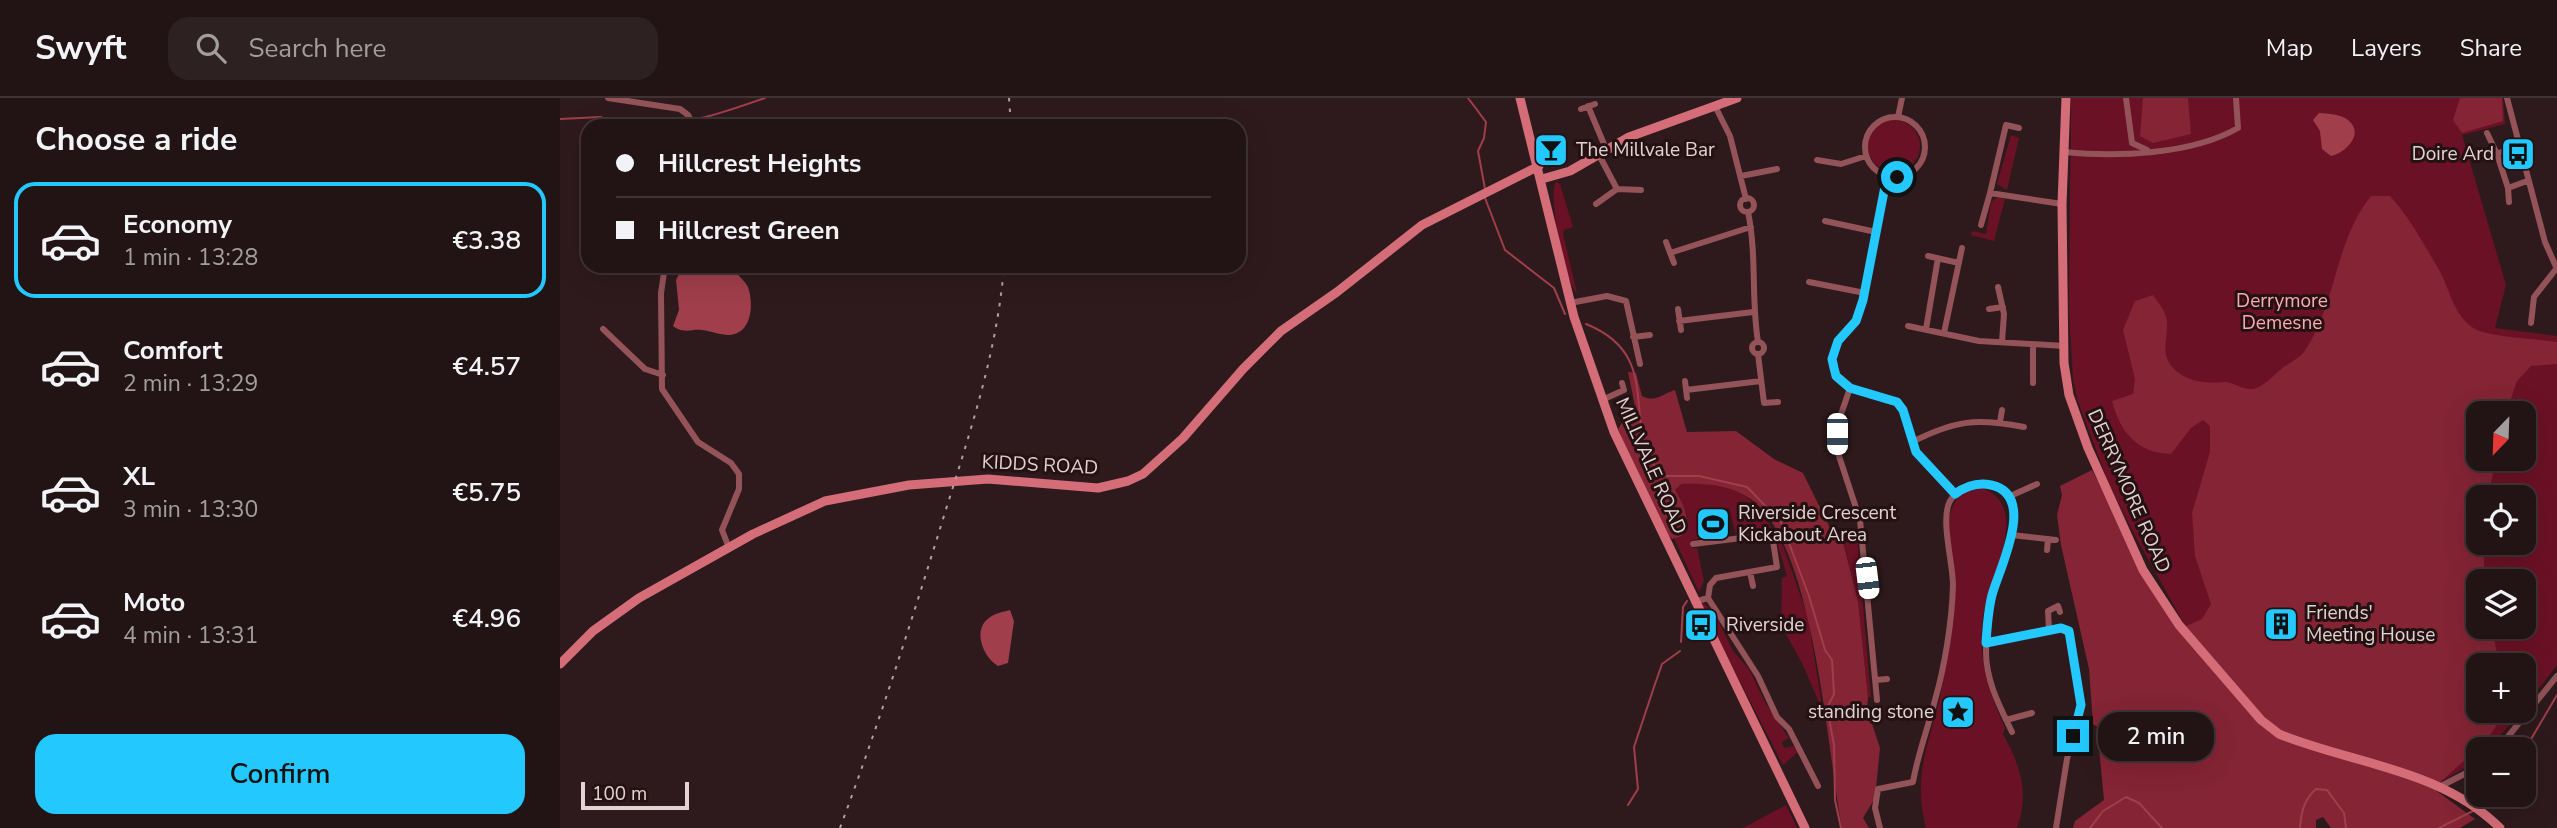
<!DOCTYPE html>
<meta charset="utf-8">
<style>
:root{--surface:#221415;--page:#2e2122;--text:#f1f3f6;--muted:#a29ea0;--line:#3f3334;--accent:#23c9fe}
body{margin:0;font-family:"Nunito Sans",sans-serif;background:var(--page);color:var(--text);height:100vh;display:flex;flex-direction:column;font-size:26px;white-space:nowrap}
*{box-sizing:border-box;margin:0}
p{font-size:23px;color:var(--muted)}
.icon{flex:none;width:38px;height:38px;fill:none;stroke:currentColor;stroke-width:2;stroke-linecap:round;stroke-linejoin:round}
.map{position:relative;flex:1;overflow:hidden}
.panel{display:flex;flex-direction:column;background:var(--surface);width:560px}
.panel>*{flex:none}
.banner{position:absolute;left:21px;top:21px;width:665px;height:154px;border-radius:21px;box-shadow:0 7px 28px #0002,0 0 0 2px var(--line);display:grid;align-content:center;height:154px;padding:0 35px;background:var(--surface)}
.needle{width:46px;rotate:203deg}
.tools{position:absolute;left:1906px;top:303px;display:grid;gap:14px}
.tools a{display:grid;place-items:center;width:70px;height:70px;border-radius:14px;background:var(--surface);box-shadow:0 7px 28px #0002,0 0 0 2px var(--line);font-size:35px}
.scale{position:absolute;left:21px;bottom:18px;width:108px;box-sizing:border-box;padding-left:7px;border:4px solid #e1d2d3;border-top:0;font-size:19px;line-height:24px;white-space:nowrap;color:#e1d2d3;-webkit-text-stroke:5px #241112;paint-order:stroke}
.end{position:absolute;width:32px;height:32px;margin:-16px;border:9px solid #23c9fe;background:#111;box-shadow:0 0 0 4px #111}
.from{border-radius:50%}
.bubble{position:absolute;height:49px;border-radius:21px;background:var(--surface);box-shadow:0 7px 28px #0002,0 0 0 2px var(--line);font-size:23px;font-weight:600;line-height:49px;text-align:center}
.car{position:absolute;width:21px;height:42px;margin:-21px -10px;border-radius:9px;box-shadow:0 0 5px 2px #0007;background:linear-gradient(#fff 24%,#345 0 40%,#fff 0 76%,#345 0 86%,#fff 0)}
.banner b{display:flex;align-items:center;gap:24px;height:66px;font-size:26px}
.banner b+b{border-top:2px solid var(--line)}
.banner i{width:18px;height:18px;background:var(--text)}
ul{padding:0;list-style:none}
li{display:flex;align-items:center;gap:21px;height:116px;margin:0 14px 10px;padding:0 21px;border:4px solid transparent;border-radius:21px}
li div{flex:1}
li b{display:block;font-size:26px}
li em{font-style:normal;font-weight:600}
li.active{border-color:var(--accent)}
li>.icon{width:63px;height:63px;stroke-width:1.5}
h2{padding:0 35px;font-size:32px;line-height:84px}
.button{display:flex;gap:14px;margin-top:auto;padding:14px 35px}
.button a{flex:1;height:80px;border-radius:21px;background:var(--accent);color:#111;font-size:28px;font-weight:600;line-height:80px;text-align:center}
header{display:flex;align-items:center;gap:42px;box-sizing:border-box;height:98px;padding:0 35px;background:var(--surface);border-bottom:2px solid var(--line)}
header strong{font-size:33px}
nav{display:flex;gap:38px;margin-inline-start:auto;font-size:24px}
.search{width:490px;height:63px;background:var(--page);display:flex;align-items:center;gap:18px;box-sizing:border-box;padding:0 24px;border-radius:21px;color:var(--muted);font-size:26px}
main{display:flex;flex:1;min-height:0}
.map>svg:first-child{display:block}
.green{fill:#6b1125;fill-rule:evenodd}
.forest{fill:#842435}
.water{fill:#a03e4b}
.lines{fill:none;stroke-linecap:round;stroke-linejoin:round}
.stream{stroke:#a03e4b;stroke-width:2}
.building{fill:#254c5c}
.street{stroke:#935358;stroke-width:6}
.secondary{stroke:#d46d77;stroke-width:9}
.rail{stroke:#b0a0a1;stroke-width:2;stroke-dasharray:3.5 7;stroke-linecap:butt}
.route{stroke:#23c9fe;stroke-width:9}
.labels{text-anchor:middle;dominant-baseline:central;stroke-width:6;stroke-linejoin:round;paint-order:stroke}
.poi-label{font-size:19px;fill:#e1d2d3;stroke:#241112;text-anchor:start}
.park-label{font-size:19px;fill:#fbaab0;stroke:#241112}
.street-label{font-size:19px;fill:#e1d2d3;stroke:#241112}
</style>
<header>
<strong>Swyft</strong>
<div class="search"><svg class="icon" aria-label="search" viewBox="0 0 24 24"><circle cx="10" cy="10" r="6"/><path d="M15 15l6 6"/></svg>Search here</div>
<nav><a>Map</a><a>Layers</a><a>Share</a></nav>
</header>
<main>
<section class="panel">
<h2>Choose a ride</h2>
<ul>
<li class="active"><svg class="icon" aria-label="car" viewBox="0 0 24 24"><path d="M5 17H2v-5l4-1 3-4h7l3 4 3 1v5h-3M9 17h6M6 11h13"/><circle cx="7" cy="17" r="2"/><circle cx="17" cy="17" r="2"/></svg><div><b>Economy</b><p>1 min · 13:28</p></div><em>€3.38</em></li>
<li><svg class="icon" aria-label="car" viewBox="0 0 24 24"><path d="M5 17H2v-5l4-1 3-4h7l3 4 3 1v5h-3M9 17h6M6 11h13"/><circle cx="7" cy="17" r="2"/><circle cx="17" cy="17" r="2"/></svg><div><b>Comfort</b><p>2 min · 13:29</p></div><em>€4.57</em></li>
<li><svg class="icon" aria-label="car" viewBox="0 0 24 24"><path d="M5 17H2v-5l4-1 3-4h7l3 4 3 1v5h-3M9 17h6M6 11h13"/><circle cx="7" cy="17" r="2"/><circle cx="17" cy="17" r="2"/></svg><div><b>XL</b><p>3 min · 13:30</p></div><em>€5.75</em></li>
<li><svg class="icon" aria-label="car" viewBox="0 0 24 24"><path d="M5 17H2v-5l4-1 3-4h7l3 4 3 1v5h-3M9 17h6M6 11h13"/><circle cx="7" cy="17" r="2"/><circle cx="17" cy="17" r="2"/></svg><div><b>Moto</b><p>4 min · 13:31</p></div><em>€4.96</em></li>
</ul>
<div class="button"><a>Confirm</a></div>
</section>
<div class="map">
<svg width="1997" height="730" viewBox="0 0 1997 730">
<rect width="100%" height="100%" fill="#2e1a1c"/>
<path class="green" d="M 1511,0 L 1943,0 L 1945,26 L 1902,37 L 1946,187 L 1935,230 L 1997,238 L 1997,567 L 1964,610 L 1964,567 L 1918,567 L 1918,612 L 1962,613 L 1928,651 L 1918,651 L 1916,663 L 1884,682 L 1870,677 L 1632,540 L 1573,434 L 1549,386 L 1517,301 L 1513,281 L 1509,214 ZM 1918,315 L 1964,315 L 1964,360 L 1918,360 ZM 1918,399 L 1964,399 L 1964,444 L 1918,444 ZM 1918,483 L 1964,483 L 1964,528 L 1918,528 Z
M1308 48a26 26 0 1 1 52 0a26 26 0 1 1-52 0Z
M 1451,37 L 1459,40 L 1447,92 L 1437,86 Z
M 996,84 L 1000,86 L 1013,129 L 1004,132 L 1003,136 L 1017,195 C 1005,186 987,96 996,84 Z
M 1438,99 L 1445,101 L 1434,143 L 1411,137 L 1412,133 L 1426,136 L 1431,104 Z
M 1123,386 C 1162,383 1197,394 1212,432 L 1176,437 L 1169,410 L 1166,410 L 1168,429 L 1139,434 L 1138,441 L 1130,443 L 1132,450 L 1137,450 L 1144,483 L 1139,494 L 1114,440 C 1138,433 1124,407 1115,392 Z
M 1422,390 C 1474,409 1427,482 1423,520 C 1417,560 1429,595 1445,630 L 1443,636 C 1460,667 1470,695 1457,730 L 1366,730 C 1352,673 1370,647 1381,594 C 1387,562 1390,530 1394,498 C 1397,473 1384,434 1391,413 C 1396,397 1406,391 1422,390 Z
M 1214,434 L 1223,448 L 1248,519 L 1263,614 L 1243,567 L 1221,527 L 1222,480 L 1227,478 Z
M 1297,439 L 1311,599 L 1308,599 L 1298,503 L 1283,442 Z
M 1143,505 L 1154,514 L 1173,553 L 1189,571 L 1206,606 L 1229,640 L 1222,644 L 1224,650 L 1233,648 L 1239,653 L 1223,667 L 1141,508 Z
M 1226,707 L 1237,730 L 1183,730 Z"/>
<path class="forest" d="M 1583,0 L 1628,0 L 1631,36 L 1593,45 L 1580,38 Z
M 1900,0 L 1942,0 L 1943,23 L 1902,35 L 1893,22 Z
M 1811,98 L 1830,98 C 1850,120 1863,145 1878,170 C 1890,190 1893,220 1917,232 C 1933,239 1978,241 1997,244 L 1997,266 L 1971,268 L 1957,283 L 1946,315 L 1918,315 L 1918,360 L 1936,361 L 1928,399 L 1918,399 L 1918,444 L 1923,445 L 1925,483 L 1918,483 L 1918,528 L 1931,529 L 1940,567 L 1918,567 L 1918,612 L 1943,613 C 1932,647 1897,665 1874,691 L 1915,721 L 1900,730 L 1771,730 L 1763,719 L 1756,722 L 1756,730 L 1513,730 L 1515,723 L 1544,702 L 1537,629 L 1533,626 L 1529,571 L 1501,447 L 1497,417 L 1502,397 L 1500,388 L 1532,372 L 1593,485 L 1624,529 L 1642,521 L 1651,506 L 1635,458 L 1632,415 L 1650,354 L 1650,328 L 1643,322 L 1631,330 L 1611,356 C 1577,355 1560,334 1552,303 L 1573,296 L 1575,281 L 1563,232 L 1575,203 L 1593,197 C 1599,206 1607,214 1607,225 C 1608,239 1601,253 1610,266 C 1622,283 1644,286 1662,284 C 1673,283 1682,292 1693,291 C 1703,289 1712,279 1719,273 C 1726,266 1739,261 1744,254 C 1777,206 1774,144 1811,98 Z
M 1068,274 L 1076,275 L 1082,298 C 1095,305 1102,296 1115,292 L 1127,334 L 1176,333 L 1214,361 L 1243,375 L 1277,444 L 1283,444 L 1298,503 L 1308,599 L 1307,610 L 1320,650 L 1315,700 L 1303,720 L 1309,730 L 1282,730 C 1267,655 1255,443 1189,400 C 1169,387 1146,385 1122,386 L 1115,392 C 1124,407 1132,422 1122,438 L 1112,441 L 1108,437 L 1065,350 L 1058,331 L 1063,323 L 1077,318 Z"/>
<path class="water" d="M 1759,15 C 1770,16 1784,16 1791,25 C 1803,39 1783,56 1771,58 L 1762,51 L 1760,33 L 1753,22 Z
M 123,168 L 172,168 C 175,176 184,181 188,189 C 194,206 192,236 169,237 C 160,237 151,233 142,232 C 131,231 123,236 113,228 L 119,212 L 116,182 Z
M 450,512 L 454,523 L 448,565 L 438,568 C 423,559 412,532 429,520 C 435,515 443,514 450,512 Z"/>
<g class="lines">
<path class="stream" d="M 908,0 L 926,24 L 924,40 L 918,53 L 925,91
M 0,21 L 40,19 L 71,28
M 85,28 C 131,26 162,15 205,0
M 925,100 L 945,152 L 994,190 L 1005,216
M 1026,226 C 1109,259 1056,333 1103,378 L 1139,378 L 1187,389 L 1221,424 L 1249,498 L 1265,552 L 1272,562 L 1274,596 L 1267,610 L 1274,647 L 1275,702 L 1281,730
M 1121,544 L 1123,509 L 1127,503
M 1964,653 L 1997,597
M 1068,707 L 1078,691 L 1074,649 L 1094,589 L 1102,566 L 1120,553
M 1920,710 L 1935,696
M 1530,730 L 1543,713 L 1566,699 L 1579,705 L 1602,730
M 1740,730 C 1741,715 1744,701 1756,691 L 1767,692 L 1784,715 L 1786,730
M 1879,730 L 1915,712"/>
</g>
<path class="building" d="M 1721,515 L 1732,517 L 1733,535 L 1712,538 L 1709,516 Z"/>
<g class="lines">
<path class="street" d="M 48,0 L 120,11 L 128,17 L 134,28
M 1566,0 L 1572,45 L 1587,52
M 1947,0 L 1985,144 L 1997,171
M 1028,8 L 1046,51
M 1155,8 L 1170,38 L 1186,101
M 1021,11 L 1035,6
M 1338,19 L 1342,0
M1305 49a30 30 0 1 1 60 0a30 30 0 1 1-60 0Z
M 1927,35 L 1937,56
M 1944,53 L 1937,56 L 1948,90 L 1967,83
M 1503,54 C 1556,59 1631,57 1678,30 L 1676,0
M 1038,55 L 1057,91
M 1257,62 L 1281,66 L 1306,58
M 1181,78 L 1217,71
M 1327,78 L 1303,202 L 1295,223 L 1277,243 L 1272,261 L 1274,270 L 1277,278 L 1290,290 L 1337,304 L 1343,312 L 1356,354 L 1395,396
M 1948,90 L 1949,104
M 1430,95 L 1446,27 L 1459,30
M1180 107a7 7 0 1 1 14 0a7 7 0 1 1-14 0Z
M 1036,106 L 1057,91 L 1081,92
M 1188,114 C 1197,157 1191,201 1198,244
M 1265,123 L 1316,134
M 1421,127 L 1430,95 L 1502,106
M 1106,144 L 1114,165
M 1110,155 L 1191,129
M 1368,158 L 1399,165
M 105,168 L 101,195 L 102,291 L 138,344 L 171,365 L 179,376 L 179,391 L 162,432 L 169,450
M 1249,184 L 1305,195
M 1438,189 L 1444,216 L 1442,244
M 1010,205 L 1047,198 L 1066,203 L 1080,266
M 1118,211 L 1121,232
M 1429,211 L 1443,209
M 1119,223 L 1193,214
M 1971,225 L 1974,199 L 1996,171
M 1348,228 L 1419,243 L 1505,248
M 43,231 L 85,271 L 103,277
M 1366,231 L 1378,160
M 1384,235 L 1402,150
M 1073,239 L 1090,237
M1192 250a6 6 0 1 1 12 0a6 6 0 1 1-12 0Z
M 1473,246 L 1473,285
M 1198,256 L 1204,305 L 1218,304
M 1125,283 L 1127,300
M 1290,290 L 1278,325 L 1277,352 L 1300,422 L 1317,602
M 1126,292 L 1201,283
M 1042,302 L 1064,292 L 1062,285
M 1440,324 L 1442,312
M 1352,344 C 1396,322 1416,320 1464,329
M 1448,399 L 1477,386
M 1452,437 L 1496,442
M 1133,446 L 1198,438 L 1213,443 L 1217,469 L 1156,480 L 1150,487 L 1148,500
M 1487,452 L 1488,441
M 1190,474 L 1193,488
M 1134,504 L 1148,500 L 1198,578 L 1217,619 L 1229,631 L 1258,688
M 1489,532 L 1488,513 L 1498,508 L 1500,514
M 1426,545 L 1501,530 L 1510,537 L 1521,607 L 1507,661 L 1496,730
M 1316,582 L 1327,581
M 1446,622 L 1472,615
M 1938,651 L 1997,578
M 1881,688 L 1918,669
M 1320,730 L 1315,710 L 1318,691 L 1353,684 C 1358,655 1368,630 1375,602 C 1385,567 1392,523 1393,487 C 1393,465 1380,421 1390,403 C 1399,388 1421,381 1437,389 C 1474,407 1439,469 1432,496 C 1427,515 1426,534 1426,554 C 1426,583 1440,609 1452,634"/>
<path class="secondary" d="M 960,0 L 1014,219 L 1054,334 L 1245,730
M 1506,0 L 1502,106 L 1504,265 L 1509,297 L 1528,350 L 1583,472 L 1619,527 L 1701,622 L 1719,636 C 1793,666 1881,671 1940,730
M 982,81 L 1010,73 L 1069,39 L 1177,0
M 0,566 L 33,533 L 79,500 L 193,436 L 265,403 L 349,387 L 428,381 L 538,390 L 568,383 L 583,376 L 623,340 L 683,271 L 721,233 L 777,194 L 862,127 L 979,68"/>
<path class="rail" d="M 449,0 L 451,28
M 280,730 C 318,628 351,525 383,421 C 409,337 437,256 444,168"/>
</g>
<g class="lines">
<path class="route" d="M 1337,79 L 1327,78 L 1303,202 L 1296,223 L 1278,243 L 1272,261 L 1274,270 L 1276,278 L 1290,290 L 1337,304 L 1343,312 L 1356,354 L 1395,396 C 1406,388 1417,384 1431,387 C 1478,397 1439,471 1432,497 C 1428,513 1427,529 1426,545 L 1501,530 L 1509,533 L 1521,607 L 1513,638"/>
</g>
<defs>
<g id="bar-square" transform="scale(1.75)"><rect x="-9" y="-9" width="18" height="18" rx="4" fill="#23c9fe" stroke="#241112"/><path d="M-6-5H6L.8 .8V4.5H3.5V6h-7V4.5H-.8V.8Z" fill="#111"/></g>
<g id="bus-square" transform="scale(1.75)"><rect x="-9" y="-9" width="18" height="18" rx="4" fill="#23c9fe" stroke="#241112"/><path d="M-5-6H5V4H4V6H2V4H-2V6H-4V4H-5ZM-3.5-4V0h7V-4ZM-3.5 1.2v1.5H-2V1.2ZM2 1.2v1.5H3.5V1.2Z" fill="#111"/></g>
<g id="stadium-square" transform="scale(1.75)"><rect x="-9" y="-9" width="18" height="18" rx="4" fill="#23c9fe" stroke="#241112"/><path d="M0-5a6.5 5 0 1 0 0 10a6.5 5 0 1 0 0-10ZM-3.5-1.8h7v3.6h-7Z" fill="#111"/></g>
<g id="building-square" transform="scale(1.75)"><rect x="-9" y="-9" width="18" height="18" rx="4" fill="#23c9fe" stroke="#241112"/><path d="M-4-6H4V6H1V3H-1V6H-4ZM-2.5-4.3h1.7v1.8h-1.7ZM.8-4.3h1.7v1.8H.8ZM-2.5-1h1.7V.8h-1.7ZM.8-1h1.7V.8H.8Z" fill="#111"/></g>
<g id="sight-square" transform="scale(1.75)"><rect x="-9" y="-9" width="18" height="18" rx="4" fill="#23c9fe" stroke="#241112"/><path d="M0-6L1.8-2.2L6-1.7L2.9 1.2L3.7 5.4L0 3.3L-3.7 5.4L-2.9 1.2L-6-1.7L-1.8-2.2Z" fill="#111"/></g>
</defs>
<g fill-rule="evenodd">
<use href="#bar-square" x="991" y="52"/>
<use href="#bus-square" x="1958" y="56"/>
<use href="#stadium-square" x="1153" y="426"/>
<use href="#building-square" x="1721" y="526"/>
<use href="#bus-square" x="1141" y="527"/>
<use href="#sight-square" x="1398" y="614"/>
</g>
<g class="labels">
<g class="poi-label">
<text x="1016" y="52">The Millvale Bar</text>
<text x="1934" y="56" text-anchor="end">Doire Ard</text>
<text x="1178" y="415">Riverside Crescent<tspan x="1178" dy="22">Kickabout Area</tspan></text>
<text x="1746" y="515">Friends'<tspan x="1746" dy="22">Meeting House</tspan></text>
<text x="1166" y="527">Riverside</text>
<text x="1374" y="614" text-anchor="end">standing stone</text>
</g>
<g class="park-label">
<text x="1722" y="203">Derrymore<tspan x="1722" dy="22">Demesne</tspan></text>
</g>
<g class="street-label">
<text transform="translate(480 367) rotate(3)">KIDDS ROAD</text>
<text transform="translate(1091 368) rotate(66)">MILLVALE ROAD</text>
<text transform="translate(1569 393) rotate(66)">DERRYMORE ROAD</text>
</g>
</g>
</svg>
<div class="tools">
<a><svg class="needle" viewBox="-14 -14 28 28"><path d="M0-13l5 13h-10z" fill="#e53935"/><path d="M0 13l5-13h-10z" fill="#a29ea0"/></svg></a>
<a><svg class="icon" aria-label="locate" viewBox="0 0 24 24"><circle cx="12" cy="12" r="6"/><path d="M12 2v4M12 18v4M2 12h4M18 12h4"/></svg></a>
<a><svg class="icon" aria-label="layers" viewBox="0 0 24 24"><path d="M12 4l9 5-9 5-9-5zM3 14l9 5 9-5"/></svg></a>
<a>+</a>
<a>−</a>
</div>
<div class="scale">100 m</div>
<i class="end from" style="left:1337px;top:79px"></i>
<i class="end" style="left:1513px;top:638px"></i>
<div class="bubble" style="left:1538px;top:614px;width:116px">2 min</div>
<i class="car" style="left:1277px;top:336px;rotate:180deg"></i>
<i class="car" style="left:1307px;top:480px;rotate:173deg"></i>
<div class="banner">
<b><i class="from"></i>Hillcrest Heights</b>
<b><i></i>Hillcrest Green</b>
</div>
</div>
</main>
